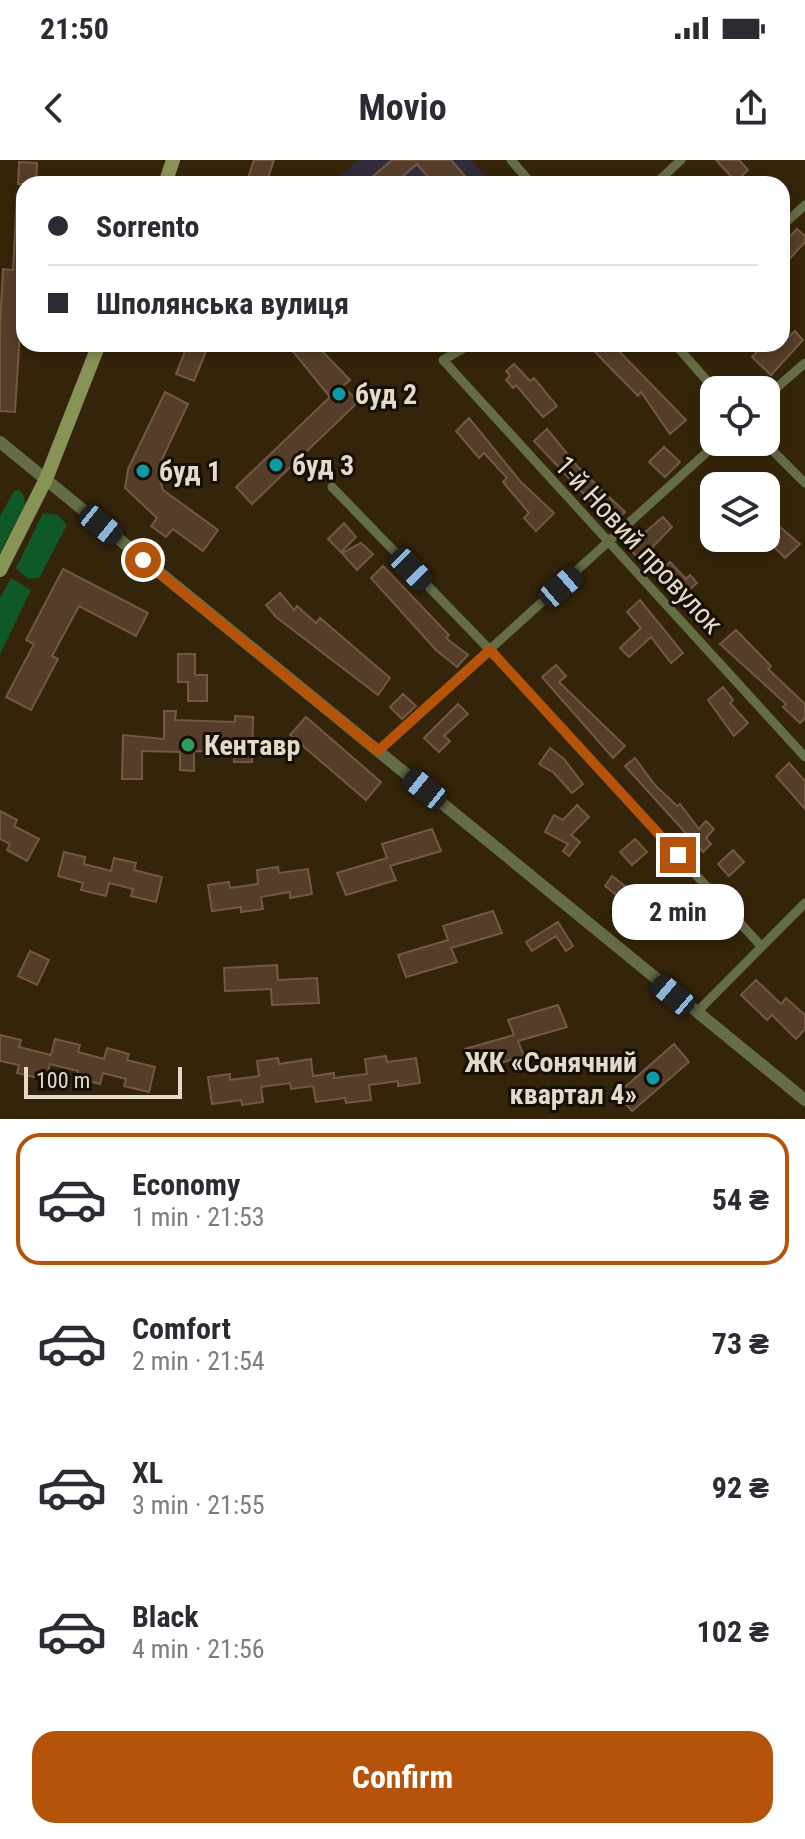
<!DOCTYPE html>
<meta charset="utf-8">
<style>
:root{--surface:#fff;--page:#f7f7f7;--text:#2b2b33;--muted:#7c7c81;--line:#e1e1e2;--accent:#b45309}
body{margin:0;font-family:"Roboto Condensed",sans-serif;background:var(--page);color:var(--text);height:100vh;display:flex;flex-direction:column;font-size:30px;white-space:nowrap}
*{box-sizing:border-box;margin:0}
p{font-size:26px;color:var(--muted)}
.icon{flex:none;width:44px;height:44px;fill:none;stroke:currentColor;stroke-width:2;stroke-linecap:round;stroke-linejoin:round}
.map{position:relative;height:959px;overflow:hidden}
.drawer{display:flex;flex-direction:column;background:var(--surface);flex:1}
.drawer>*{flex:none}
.banner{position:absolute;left:16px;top:16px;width:774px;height:176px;border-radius:24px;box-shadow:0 4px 12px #0003;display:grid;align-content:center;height:176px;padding:0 32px;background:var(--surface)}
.buttons{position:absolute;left:700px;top:216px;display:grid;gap:16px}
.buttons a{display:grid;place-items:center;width:80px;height:80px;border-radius:16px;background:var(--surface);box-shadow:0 4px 12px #0003;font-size:40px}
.scale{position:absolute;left:24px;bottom:20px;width:158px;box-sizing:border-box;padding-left:8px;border:4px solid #e4dacb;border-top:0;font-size:22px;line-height:28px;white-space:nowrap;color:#e4dacb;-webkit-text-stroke:6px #160f05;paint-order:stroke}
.end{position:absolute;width:36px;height:36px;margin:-18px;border:10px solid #b45309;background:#fff;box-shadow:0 0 0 4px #fff}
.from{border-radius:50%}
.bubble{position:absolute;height:56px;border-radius:24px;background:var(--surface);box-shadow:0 4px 12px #0003;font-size:26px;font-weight:700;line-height:56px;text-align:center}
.car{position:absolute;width:24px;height:48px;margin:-24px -12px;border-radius:10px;box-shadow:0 0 6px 2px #0007;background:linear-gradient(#222 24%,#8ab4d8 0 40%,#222 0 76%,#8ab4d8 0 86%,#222 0)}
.banner b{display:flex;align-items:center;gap:28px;height:76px;font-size:30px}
.banner b+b{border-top:2px solid var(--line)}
.banner i{width:20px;height:20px;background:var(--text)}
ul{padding:14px 0 0;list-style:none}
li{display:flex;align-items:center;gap:24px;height:132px;margin:0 16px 12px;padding:0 16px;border:4px solid transparent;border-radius:24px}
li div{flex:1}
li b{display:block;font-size:30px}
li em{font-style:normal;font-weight:700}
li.on{border-color:var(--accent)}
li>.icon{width:72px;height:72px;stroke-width:1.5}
.button{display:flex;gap:16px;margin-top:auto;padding:16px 32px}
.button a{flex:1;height:92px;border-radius:24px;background:var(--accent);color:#fff;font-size:32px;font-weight:700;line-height:92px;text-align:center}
.status{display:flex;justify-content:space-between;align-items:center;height:56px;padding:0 40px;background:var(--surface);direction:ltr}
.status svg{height:22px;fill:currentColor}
header{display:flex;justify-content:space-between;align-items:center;height:104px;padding:0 32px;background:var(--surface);font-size:36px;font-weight:700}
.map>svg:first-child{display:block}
.education{fill:#302c3c}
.green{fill:#0f5827}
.building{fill:#553d29;stroke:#735944;stroke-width:2}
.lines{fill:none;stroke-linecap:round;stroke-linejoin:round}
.minor{stroke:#656d47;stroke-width:9}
.tertiary{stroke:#656d47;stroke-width:12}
.secondary{stroke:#889457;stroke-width:14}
.route{stroke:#b45309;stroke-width:10}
.culture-dot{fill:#0f9aa8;stroke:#160f05;stroke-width:3}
.leisure-dot{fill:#2e9e5b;stroke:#160f05;stroke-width:3}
.labels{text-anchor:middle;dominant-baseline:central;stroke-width:6;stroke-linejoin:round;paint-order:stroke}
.poi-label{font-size:28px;font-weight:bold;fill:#e4dacb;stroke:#160f05;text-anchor:start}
.street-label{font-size:28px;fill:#e4dacb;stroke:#160f05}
</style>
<div class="status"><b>21:50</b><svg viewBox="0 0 49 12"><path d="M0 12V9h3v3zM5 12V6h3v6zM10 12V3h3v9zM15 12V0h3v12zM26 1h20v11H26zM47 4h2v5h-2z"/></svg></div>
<header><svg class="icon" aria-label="back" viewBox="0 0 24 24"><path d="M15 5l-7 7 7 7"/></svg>Movio<svg class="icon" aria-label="share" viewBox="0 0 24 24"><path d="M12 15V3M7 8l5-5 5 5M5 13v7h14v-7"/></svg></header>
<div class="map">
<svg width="805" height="959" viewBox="0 0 805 959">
<rect width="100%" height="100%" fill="#34240a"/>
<path class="education" d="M 359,0 L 471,0 L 493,24 L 331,24 Z"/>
<path class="green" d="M 19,330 L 24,336 L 25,345 L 0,393 L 0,356 L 14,331 Z
M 43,353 L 58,355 L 67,365 L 39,418 L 28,419 L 16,408 Z
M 11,418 L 31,430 L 0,494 L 0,438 Z"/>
<path class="building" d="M 254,0 L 274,0 L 266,24 L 246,24 Z
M 392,0 L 451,0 L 472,24 L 434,24 L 417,4 L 394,24 L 364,24 Z
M 716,0 L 739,0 L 748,10 L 736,22 Z
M 19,2 L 37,3 L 36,24 L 18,24 Z
M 17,34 L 24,34 L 24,108 L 15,252 L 0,251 L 0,166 L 3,109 L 13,110 Z
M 797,69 L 805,76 L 805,82 L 782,107 L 782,85 Z
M 795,171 L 803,180 L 771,215 L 752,197 L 764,184 L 774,191 Z
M 188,184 L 209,184 L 194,221 L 176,214 Z
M 287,184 L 327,184 L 321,190 L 350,220 L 343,226 L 358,242 L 252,344 L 236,327 L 330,237 Z
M 587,184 L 612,184 L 686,260 L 670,274 L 641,232 L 638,236 Z
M 514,204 L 530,221 L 534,218 L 557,246 L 543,257 L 516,225 L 513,228 L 506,220 L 510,216 L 506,211 Z
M 165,232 L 188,244 L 157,310 L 163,330 L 218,370 L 203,391 L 173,369 L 166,377 L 151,366 L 157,358 L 125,328 L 128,309 Z
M 469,258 L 520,321 L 554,353 L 536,371 L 524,358 L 529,353 L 503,322 L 507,318 L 484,293 L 479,298 L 456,271 Z
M 547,269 L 578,307 L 625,352 L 612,364 L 534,281 Z
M 664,287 L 680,302 L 665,317 L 649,302 Z
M 766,355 L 800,384 L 785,398 L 775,388 L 779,383 L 766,370 Z
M 663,357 L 672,367 L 640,400 L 628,387 Z
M 344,363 L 356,377 L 341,392 L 328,379 Z
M 361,383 L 373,394 L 357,410 L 342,393 Z
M 670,402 L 686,419 L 690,415 L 697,423 L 680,438 L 657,414 Z
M 383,406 L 449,475 L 446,478 L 468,495 L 457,507 L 436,490 L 371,418 Z
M 63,409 L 148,453 L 136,476 L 79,446 L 52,496 L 58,499 L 31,550 L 6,537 L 34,484 L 26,480 Z
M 280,433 L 294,450 L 297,446 L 316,463 L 320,458 L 390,518 L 378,535 L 276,457 L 266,445 Z
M 640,440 L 683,493 L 671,503 L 651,477 L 629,497 L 620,488 L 641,468 L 627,452 Z
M 736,470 L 771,506 L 768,509 L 805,544 L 805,558 L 800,563 L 783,547 L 786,544 L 720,484 Z
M 178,494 L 195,494 L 195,515 L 207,515 L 207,541 L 188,541 L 188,522 L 178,522 Z
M 556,505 L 566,516 L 559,522 L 625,586 L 613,598 L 542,517 Z
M 723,527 L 733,540 L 730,543 L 748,563 L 734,576 L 708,540 Z
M 403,534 L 416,546 L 402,559 L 390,547 Z
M 458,544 L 468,554 L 444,576 L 450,581 L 439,592 L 424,578 Z
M 164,551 L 176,551 L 175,560 L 235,562 L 235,556 L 253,557 L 252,602 L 234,602 L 234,592 L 194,591 L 194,611 L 180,610 L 180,592 L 142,591 L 142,619 L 122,619 L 123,575 L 164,579 Z
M 306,557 L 381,622 L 366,640 L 290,575 Z
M 550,588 L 564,599 L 583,624 L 572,633 L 554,613 L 539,604 Z
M 635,598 L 655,625 L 677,646 L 680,644 L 699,669 L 706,661 L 714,669 L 706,678 L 711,684 L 703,692 L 625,606 Z
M 789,603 L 805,621 L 805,649 L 776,616 Z
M 577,645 L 589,657 L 571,675 L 580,682 L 569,696 L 563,691 L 568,684 L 545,672 L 554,655 L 563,660 Z
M 0,651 L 17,660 L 14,666 L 39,679 L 27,701 L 7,690 L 10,684 L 0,679 Z
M 432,669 L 441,691 L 390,706 L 396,720 L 346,735 L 337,713 L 387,698 L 382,684 Z
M 635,679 L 647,692 L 632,705 L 620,692 Z
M 733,690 L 744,702 L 729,716 L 718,704 Z
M 64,692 L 85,697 L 84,704 L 111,711 L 114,698 L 136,703 L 134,710 L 162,717 L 156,742 L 131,736 L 133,729 L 109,723 L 106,736 L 81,730 L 83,723 L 58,716 Z
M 278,707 L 279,713 L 308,709 L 312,734 L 290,738 L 290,732 L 261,737 L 263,749 L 241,752 L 241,747 L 212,751 L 208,725 L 229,722 L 230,728 L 258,724 L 257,710 Z
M 612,716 L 637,735 L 643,731 L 652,743 L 638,754 L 623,733 L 619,737 L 605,726 Z
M 493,751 L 502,773 L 451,788 L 457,802 L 406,817 L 398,795 L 448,780 L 443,766 Z
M 558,762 L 573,786 L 566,791 L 556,776 L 532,791 L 526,782 Z
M 30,791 L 49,800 L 37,825 L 18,816 Z
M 277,805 L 278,820 L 317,818 L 319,843 L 272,845 L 271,829 L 225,831 L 224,808 Z
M 756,820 L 781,844 L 786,838 L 805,855 L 805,869 L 796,879 L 772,855 L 767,860 L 741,835 Z
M 558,845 L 567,867 L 518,881 L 524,896 L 473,911 L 465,889 L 514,875 L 508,860 Z
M 0,875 L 21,880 L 19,887 L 51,895 L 55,879 L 80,885 L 78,892 L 104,899 L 107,888 L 129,894 L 127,900 L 155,907 L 149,932 L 124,926 L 126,919 L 103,913 L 100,924 L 76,918 L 78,911 L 50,904 L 46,920 L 17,913 L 19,905 L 0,901 Z
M 674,884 L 689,902 L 632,951 L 617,934 Z
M 386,896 L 387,902 L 416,898 L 420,923 L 398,926 L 398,921 L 369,925 L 371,940 L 346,943 L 345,938 L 316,942 L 313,926 L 291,929 L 290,923 L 261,927 L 263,942 L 242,945 L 241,940 L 212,944 L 208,917 L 230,914 L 230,920 L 259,916 L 257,901 L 278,898 L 279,904 L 311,899 L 313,916 L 334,913 L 334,918 L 367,914 L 365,899 Z"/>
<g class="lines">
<path class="minor" d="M 511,0 L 532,24
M 655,24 L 681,0
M 782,66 L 805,45
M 471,184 L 443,200 L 805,597
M 675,184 L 715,230
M 766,237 L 805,203
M 764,282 L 805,323
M 332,327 L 490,490 L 761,786
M 378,591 L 718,282
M 697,852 L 805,743"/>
<path class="tertiary" d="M 0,282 L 805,940"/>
<path class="secondary" d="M 165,24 L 173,0
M 0,410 L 46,319 L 99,184"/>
</g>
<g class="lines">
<path class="route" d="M 143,400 L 378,591 L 490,490 L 678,695"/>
</g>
<g class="culture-dot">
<circle cx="339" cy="234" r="8"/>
<circle cx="276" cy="305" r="8"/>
<circle cx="143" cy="311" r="8"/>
<circle cx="653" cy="918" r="8"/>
</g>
<circle class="leisure-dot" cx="188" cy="585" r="8"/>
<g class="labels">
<g class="poi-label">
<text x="355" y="234">буд 2</text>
<text x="292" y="305">буд 3</text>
<text x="159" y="311">буд 1</text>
<text x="204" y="585">Кентавр</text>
<text x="637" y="902" text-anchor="end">ЖК «Сонячний<tspan x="637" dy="32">квартал 4»</tspan></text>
</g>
<g class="street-label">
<text transform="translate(639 385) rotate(47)">1-й Новий провулок</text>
</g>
</g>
</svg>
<div class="buttons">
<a><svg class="icon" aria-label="locate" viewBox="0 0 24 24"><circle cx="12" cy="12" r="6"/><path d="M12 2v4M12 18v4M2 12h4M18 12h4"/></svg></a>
<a><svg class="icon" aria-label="layers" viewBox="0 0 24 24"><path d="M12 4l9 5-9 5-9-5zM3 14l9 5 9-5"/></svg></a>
</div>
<div class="scale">100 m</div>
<i class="end from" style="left:143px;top:400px"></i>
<i class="end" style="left:678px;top:695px"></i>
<div class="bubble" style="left:612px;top:724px;width:132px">2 min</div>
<i class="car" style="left:101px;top:365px;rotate:129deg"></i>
<i class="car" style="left:411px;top:409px;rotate:136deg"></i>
<i class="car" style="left:561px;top:427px;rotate:49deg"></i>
<i class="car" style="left:425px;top:629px;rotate:309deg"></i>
<i class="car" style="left:673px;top:835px;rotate:310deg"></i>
<div class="banner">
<b><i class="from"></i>Sorrento</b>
<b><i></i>Шполянська вулиця</b>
</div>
</div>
<section class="drawer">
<ul>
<li class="on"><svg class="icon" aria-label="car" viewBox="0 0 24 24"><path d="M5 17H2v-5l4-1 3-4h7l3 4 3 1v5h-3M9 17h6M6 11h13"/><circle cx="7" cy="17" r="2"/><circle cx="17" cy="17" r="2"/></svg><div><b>Economy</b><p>1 min · 21:53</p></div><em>54 ₴</em></li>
<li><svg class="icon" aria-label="car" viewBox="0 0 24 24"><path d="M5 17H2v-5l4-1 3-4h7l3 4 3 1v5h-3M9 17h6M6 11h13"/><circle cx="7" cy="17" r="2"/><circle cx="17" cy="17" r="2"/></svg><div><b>Comfort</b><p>2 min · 21:54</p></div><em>73 ₴</em></li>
<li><svg class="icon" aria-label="car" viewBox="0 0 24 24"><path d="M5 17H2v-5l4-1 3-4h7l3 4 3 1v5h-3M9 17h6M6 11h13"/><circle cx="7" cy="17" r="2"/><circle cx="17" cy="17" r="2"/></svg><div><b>XL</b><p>3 min · 21:55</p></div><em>92 ₴</em></li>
<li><svg class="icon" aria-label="car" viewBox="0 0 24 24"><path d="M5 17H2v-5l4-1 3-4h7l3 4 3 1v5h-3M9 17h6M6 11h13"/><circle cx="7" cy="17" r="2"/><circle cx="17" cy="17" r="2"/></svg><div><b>Black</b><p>4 min · 21:56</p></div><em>102 ₴</em></li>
</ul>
<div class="button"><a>Confirm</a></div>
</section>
